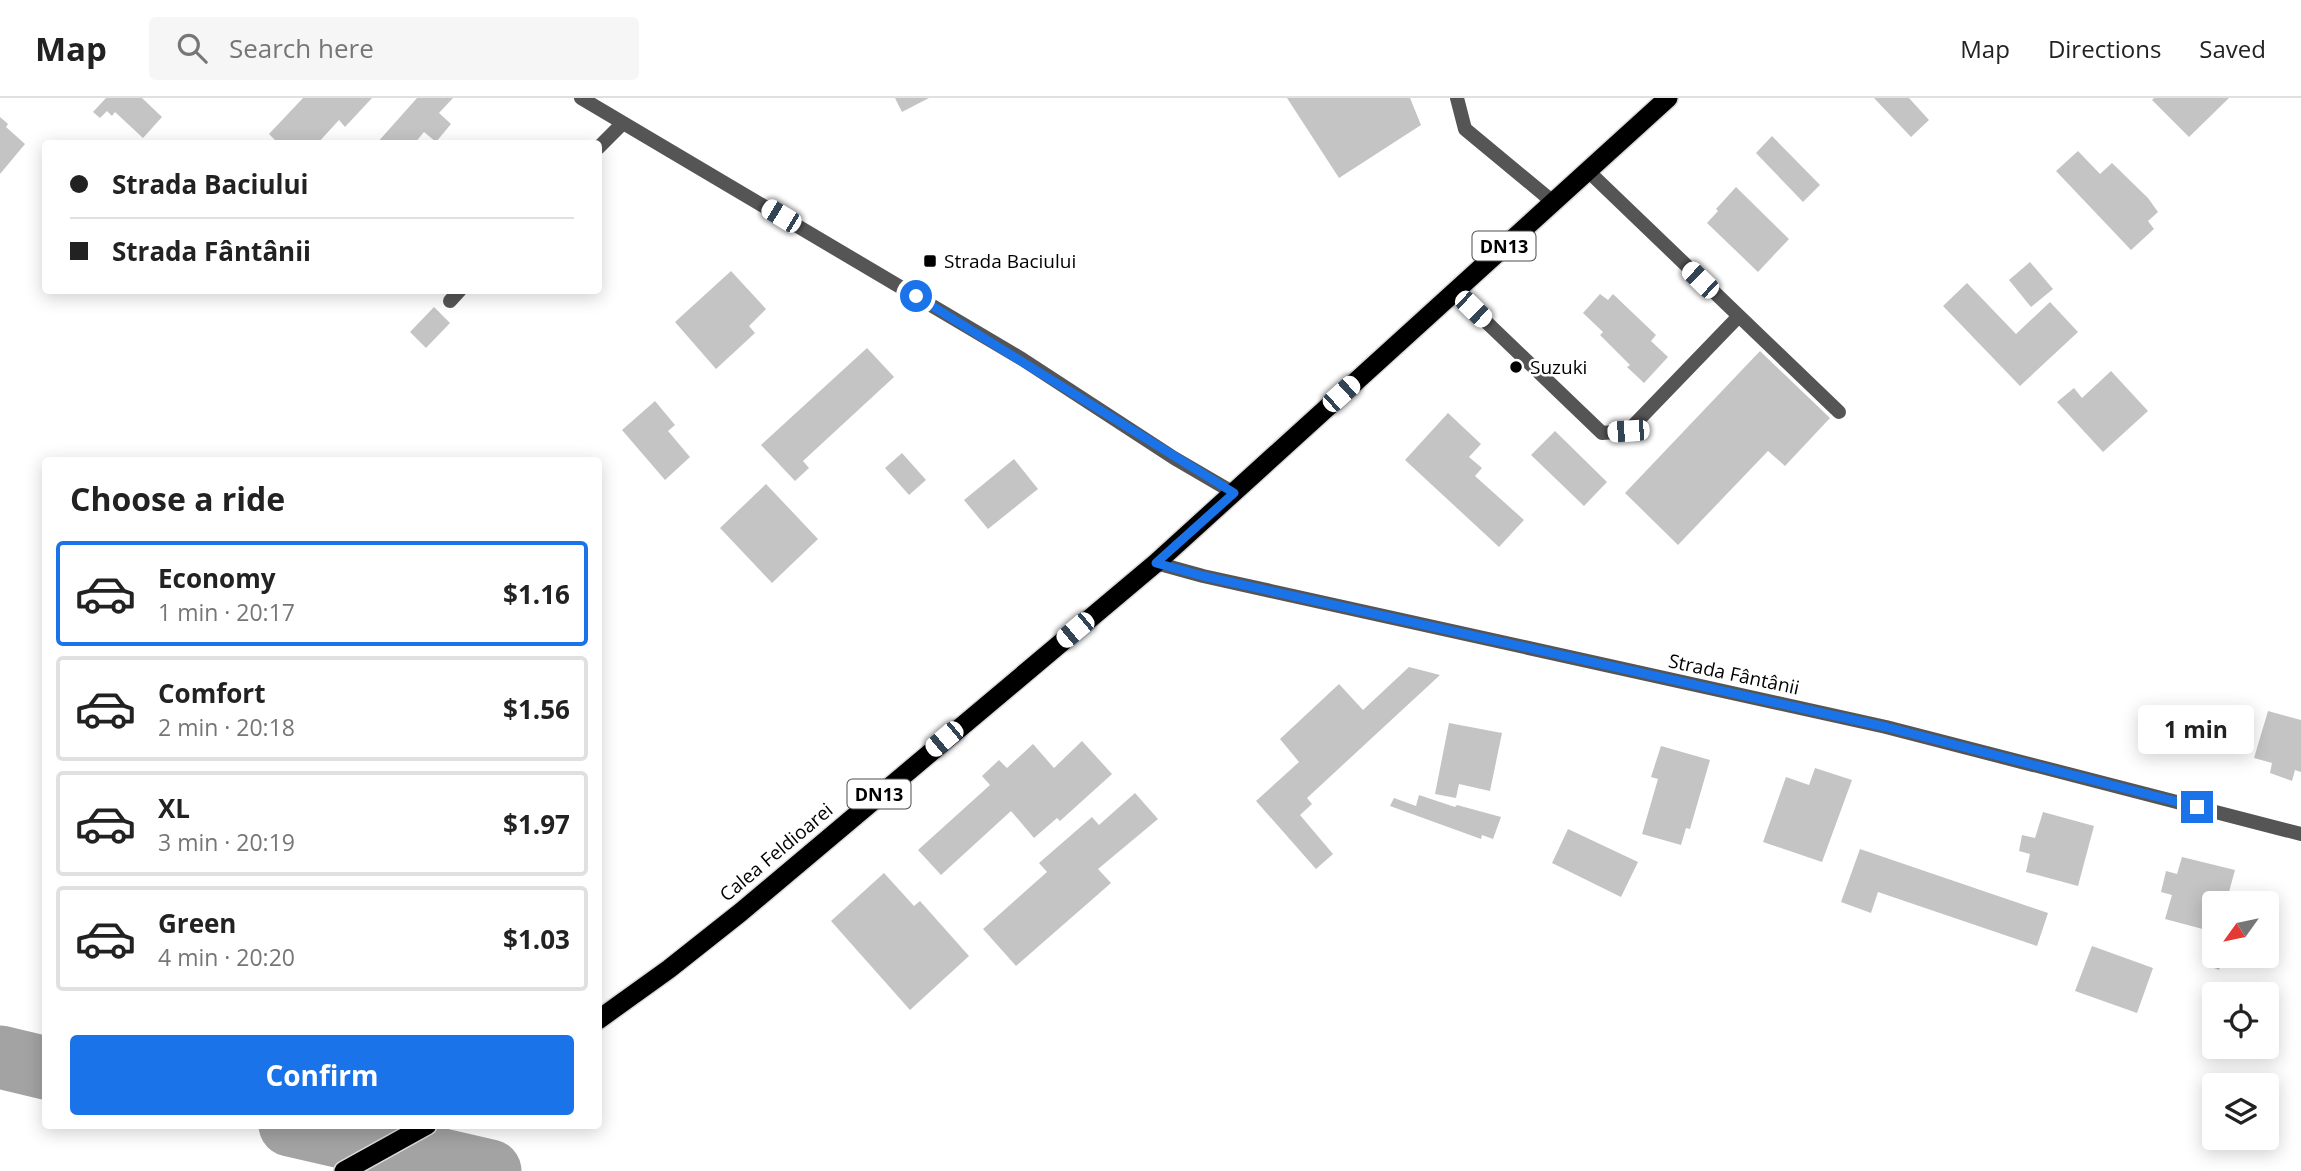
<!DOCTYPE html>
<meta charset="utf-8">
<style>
:root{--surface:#fff;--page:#f6f6f6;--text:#222;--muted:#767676;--line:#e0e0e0;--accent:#1a73e8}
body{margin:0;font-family:"Open Sans",sans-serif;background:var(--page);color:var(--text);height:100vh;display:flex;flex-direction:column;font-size:26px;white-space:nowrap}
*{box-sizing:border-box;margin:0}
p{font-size:23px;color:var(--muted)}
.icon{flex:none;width:38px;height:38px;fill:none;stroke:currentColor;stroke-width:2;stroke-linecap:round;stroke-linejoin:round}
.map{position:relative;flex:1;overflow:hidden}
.sheet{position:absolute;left:42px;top:359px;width:560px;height:672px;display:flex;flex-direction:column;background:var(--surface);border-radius:7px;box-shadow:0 4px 18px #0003}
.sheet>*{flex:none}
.hud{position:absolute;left:42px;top:42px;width:560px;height:154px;border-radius:7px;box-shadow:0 4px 18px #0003;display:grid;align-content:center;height:154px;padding:0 28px;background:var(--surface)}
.needle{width:46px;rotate:237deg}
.controls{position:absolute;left:2202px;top:793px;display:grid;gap:14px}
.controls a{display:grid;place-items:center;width:77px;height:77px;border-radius:7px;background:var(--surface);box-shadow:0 4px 18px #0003;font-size:35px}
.end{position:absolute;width:32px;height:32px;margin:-16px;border:9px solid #1a73e8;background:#fff;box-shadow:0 0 0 4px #fff}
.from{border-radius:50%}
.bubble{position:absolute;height:49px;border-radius:7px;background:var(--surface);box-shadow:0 4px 18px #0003;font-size:23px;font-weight:700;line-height:49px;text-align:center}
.car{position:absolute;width:21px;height:42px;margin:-21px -10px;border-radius:9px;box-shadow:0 0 5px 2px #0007;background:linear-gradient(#fff 24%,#345 0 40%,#fff 0 76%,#345 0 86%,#fff 0)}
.hud b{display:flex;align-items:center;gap:24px;height:66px;font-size:26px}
.hud b+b{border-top:2px solid var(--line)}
.hud i{width:18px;height:18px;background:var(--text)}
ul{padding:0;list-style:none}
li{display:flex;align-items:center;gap:21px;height:105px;margin:0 14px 10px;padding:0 14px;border:4px solid var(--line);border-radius:7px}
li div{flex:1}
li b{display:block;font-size:26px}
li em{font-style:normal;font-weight:700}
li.selected{border-color:var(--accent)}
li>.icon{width:63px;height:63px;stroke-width:1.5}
h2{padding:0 28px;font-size:32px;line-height:84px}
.action{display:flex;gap:14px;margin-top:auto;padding:14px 28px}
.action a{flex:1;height:80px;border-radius:7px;background:var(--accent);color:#fff;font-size:28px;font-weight:700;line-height:80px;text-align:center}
header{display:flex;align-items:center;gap:42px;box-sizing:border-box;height:98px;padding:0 35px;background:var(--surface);border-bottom:2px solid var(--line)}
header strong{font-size:33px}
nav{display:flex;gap:38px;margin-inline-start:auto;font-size:24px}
.search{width:490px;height:63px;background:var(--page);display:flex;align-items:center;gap:18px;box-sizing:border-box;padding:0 24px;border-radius:7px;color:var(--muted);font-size:26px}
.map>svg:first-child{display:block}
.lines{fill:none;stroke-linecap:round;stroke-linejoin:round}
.river{stroke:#a3a3a3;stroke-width:63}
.building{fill:#c4c4c4}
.trunk-casing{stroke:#dbdbdb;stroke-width:22}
.service{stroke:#555;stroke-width:14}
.minor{stroke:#555;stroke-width:14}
.trunk{stroke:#000;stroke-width:19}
.route{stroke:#1a73e8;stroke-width:9}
.poi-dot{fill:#000;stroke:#fff;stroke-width:2.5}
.labels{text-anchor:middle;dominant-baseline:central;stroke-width:5;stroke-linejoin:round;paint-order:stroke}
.shield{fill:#fff;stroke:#4c4c4c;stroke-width:2}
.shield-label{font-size:18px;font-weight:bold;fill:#000}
.poi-label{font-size:19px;fill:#000;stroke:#fff;text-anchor:start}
.street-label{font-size:19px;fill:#000;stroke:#fff}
</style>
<header>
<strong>Map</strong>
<div class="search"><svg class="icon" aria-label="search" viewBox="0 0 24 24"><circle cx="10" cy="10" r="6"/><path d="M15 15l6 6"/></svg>Search here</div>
<nav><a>Map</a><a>Directions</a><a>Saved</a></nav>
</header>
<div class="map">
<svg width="2301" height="1073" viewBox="0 0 2301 1073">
<rect width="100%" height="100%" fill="#fff"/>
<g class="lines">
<path class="river" d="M 0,959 L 46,970
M 290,1027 L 490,1073"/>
</g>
<path class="building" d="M 106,0 L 142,0 L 162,19 L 143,40 L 115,14 L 112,18 L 107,13 L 100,20 L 93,14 Z
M 303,0 L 372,0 L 345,29 L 339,22 L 317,46 L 279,46 L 269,36 Z
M 417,0 L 453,0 L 439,15 L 451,26 L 436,44 L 424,34 L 414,46 L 376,46 Z
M 895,0 L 929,0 L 902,14 Z
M 1287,0 L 1410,0 L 1421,27 L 1339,80 Z
M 1874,0 L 1909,0 L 1929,22 L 1911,39 Z
M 2154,0 L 2229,0 L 2189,39 L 2152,2 Z
M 0,19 L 8,26 L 6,29 L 25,46 L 0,76 Z
M 1772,38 L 1820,87 L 1803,104 L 1756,55 Z
M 2078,53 L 2100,76 L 2112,65 L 2148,100 L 2158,114 L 2148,123 L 2154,131 L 2131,152 L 2056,73 Z
M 1736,89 L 1789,141 L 1758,174 L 1707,125 L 1718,113 L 1716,111 Z
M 2030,164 L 2053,191 L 2031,209 L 2009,182 Z
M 731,173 L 766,211 L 749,228 L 755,235 L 716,271 L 675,224 Z
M 1967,185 L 2016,236 L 2050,204 L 2078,234 L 2020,288 L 1943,208 Z
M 1600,196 L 1608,202 L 1613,196 L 1656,237 L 1651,243 L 1668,259 L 1644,285 L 1627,269 L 1630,267 L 1600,237 L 1603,234 L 1583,215 Z
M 434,209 L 450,225 L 426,250 L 410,234 Z
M 867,250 L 894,279 L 803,363 L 809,370 L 795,383 L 761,347 Z
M 1760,253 L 1830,320 L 1785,368 L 1768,353 L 1678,447 L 1625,395 Z
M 2111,273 L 2148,313 L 2103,354 L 2057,304 L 2074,290 L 2082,300 Z
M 655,303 L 675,327 L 668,333 L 690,359 L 665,382 L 622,332 Z
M 1448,315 L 1481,346 L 1469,359 L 1482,370 L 1475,378 L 1524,422 L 1499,449 L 1405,362 Z
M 1555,333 L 1607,384 L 1584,408 L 1531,357 Z
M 902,355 L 926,382 L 909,397 L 885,370 Z
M 1014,361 L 1038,391 L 988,431 L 964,402 Z
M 766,386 L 818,441 L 772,485 L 720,430 Z
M 1409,569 L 1440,577 L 1307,700 L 1312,706 L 1300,717 L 1333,756 L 1316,771 L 1256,703 L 1299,664 L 1280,641 L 1339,586 L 1363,612 Z
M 2268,613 L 2301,622 L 2301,674 L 2295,672 L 2292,683 L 2270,675 L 2272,665 L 2254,660 Z
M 1449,625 L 1502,635 L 1490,693 L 1459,686 L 1456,700 L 1435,696 Z
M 1082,643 L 1112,676 L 1060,723 L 1057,720 L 1034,740 L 1011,713 L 941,777 L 918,752 L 990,687 L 982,678 L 999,662 L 1007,670 L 1033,646 L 1054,670 Z
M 1661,648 L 1710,662 L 1690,731 L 1686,730 L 1681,747 L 1642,736 L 1658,681 L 1651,679 Z
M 1815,670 L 1852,682 L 1822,764 L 1763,744 L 1786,679 L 1809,687 Z
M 1135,695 L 1158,721 L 1098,771 L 1111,785 L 1016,868 L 983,831 L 1047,774 L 1039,765 L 1092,719 L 1099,727 Z
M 1419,697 L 1455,709 L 1457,707 L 1501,719 L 1493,741 L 1482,737 L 1481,741 L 1390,708 L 1394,700 L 1416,708 Z
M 2043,714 L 2094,728 L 2078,788 L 2026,774 L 2030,756 L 2019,753 L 2022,737 L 2035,740 Z
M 1568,731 L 1638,764 L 1621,799 L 1552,765 Z
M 1860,751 L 2048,815 L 2037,848 L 1878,794 L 1871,815 L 1841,804 Z
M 2182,759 L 2235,772 L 2226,805 L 2214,805 L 2214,834 L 2165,821 L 2172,797 L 2161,794 L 2166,773 L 2177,776 Z
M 884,775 L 914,808 L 920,803 L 969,858 L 910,912 L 831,823 Z
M 2236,796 L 2261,805 L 2233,805 Z
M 2092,848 L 2153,870 L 2137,915 L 2075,893 Z
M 2212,858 L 2224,858 L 2219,872 L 2209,868 Z"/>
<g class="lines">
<g class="trunk-casing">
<path id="trunk" d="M 598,922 L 669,871 L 741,814 L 1156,465 L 1668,0
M 344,1073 L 427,1027"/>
</g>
<path class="service" d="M 1457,0 L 1465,31 L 1553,104
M 1587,72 L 1839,314
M 1454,193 L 1602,335 L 1628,333 L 1738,219"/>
<path class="minor" d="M 581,0 L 1022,261 L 1174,360 L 1234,395
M 598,50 L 623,25
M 450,203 L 460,192
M 1156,465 L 1203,478 L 1886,629 L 2301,736"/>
<use href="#trunk" class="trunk"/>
</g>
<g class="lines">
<path class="route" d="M 916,198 L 1234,395 L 1156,465 L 1203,478 L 1886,629 L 2197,709"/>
</g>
<g class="poi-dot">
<rect x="923" y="156" width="14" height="14" rx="3.5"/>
<circle cx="1516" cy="269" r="7"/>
</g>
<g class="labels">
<g class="shield">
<rect x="1472.5" y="133.5" width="63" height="29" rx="5"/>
<rect x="847.5" y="681.5" width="63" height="29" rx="5"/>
</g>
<g class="shield-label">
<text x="1504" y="148">DN13</text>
<text x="879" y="696">DN13</text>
</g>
<g class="poi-label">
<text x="944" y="163">Strada Baciului</text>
<text x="1530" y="269">Suzuki</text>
</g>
<g class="street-label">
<text transform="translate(1734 576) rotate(12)">Strada Fântânii</text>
<text transform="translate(776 754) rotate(-40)">Calea Feldioarei</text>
</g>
</g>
</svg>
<div class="controls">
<a><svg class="needle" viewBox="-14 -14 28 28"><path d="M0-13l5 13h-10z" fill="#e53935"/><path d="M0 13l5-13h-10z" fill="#767676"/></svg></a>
<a><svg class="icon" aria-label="locate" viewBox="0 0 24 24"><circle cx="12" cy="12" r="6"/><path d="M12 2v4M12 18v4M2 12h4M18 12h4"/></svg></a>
<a><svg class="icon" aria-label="layers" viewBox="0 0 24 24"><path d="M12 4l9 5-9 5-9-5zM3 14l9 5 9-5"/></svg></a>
</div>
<i class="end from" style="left:916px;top:198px"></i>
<i class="end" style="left:2197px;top:709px"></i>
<div class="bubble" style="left:2138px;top:607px;width:116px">1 min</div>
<i class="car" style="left:781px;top:118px;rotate:301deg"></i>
<i class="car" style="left:1700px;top:182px;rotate:314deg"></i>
<i class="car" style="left:1473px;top:211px;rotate:134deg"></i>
<i class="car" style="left:1341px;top:296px;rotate:48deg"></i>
<i class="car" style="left:1628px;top:333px;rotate:266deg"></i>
<i class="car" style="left:1075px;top:532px;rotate:230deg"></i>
<i class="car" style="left:944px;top:641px;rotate:230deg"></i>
<div class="hud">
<b><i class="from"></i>Strada Baciului</b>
<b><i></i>Strada Fântânii</b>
</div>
<section class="sheet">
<h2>Choose a ride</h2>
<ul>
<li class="selected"><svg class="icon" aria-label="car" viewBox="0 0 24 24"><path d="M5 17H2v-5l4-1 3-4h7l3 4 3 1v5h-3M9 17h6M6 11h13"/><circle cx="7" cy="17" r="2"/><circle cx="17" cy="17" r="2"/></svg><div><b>Economy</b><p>1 min · 20:17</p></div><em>$1.16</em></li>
<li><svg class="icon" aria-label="car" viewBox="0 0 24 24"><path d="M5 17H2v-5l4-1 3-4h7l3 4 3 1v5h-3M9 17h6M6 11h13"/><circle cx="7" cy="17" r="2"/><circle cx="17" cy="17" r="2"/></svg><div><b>Comfort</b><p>2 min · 20:18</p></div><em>$1.56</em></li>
<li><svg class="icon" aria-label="car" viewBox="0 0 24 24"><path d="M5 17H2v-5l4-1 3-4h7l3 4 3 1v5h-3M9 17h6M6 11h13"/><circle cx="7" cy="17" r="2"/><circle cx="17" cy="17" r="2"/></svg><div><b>XL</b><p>3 min · 20:19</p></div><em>$1.97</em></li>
<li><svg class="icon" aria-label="car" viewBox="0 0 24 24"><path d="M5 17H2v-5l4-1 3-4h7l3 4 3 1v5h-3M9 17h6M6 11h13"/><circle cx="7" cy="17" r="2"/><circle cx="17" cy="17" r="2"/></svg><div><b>Green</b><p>4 min · 20:20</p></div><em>$1.03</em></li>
</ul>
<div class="action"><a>Confirm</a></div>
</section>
</div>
